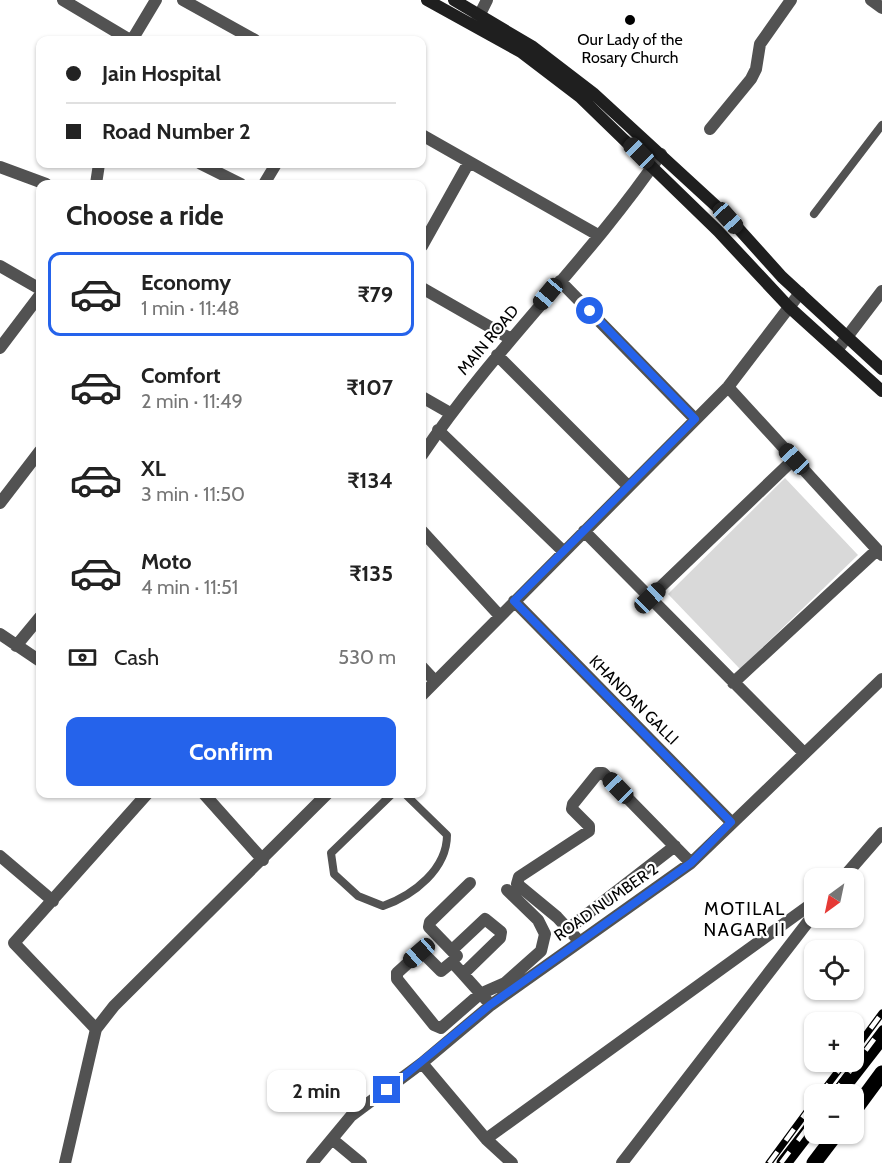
<!DOCTYPE html>
<meta charset="utf-8">
<style>
:root{--surface:#fff;--page:#f2f2f2;--text:#222;--muted:#767676;--line:#e0e0e0;--accent:#2563eb}
body{margin:0;font-family:Cabin,sans-serif;background:var(--page);color:var(--text);height:100vh;display:flex;flex-direction:column;font-size:22px;white-space:nowrap}
*{box-sizing:border-box;margin:0}
p{font-size:20px;color:var(--muted)}
.icon{flex:none;width:33px;height:33px;fill:none;stroke:currentColor;stroke-width:2;stroke-linecap:round;stroke-linejoin:round}
.map{position:relative;flex:1;overflow:hidden}
.side{position:absolute;left:36px;top:180px;width:390px;height:618px;display:flex;flex-direction:column;background:var(--surface);border-radius:12px;box-shadow:0 2px 4px #0004}
.side>*{flex:none}
.top-card{position:absolute;left:36px;top:36px;width:390px;height:132px;border-radius:12px;box-shadow:0 2px 4px #0004;display:grid;align-content:center;height:132px;padding:0 30px;background:var(--surface)}
.needle{width:39px;rotate:213deg}
.tools{position:absolute;left:804px;top:868px;display:grid;gap:12px}
.tools a{display:grid;place-items:center;width:60px;height:60px;border-radius:12px;background:var(--surface);box-shadow:0 2px 4px #0004;font-size:30px}
.end{position:absolute;width:27px;height:27px;margin:-14px;border:8px solid #2563eb;background:#fff;box-shadow:0 0 0 3px #fff}
.from{border-radius:50%}
.bubble{position:absolute;height:42px;border-radius:12px;background:var(--surface);box-shadow:0 2px 4px #0004;font-size:20px;font-weight:700;line-height:42px;text-align:center}
.car{position:absolute;width:18px;height:36px;margin:-18px -9px;border-radius:8px;box-shadow:0 0 4px 2px #0007;background:linear-gradient(#222 24%,#8ab4d8 0 40%,#222 0 76%,#8ab4d8 0 86%,#222 0)}
.top-card b{display:flex;align-items:center;gap:21px;height:57px;font-size:22px}
.top-card b+b{border-top:2px solid var(--line)}
.top-card i{width:15px;height:15px;background:var(--text)}
ul{padding:0;list-style:none}
li{display:flex;align-items:center;gap:18px;height:84px;margin:0 12px 9px;padding:0 18px;border:3px solid transparent;border-radius:12px}
li div{flex:1}
li b{display:block;font-size:22px}
li em{font-style:normal;font-weight:700}
li.selected{border-color:var(--accent)}
li>.icon{width:54px;height:54px;stroke-width:1.5}
h2{padding:0 30px;font-size:27px;line-height:72px}
.pay{display:flex;align-items:center;gap:15px;height:66px;padding:0 30px;font-size:22px}
.pay p{margin-inline-start:auto}
.cta{display:flex;gap:12px;margin-top:auto;padding:12px 30px}
.cta a{flex:1;height:69px;border-radius:12px;background:var(--accent);color:#fff;font-size:24px;font-weight:700;line-height:69px;text-align:center}
.map>svg:first-child{display:block}
.green{fill:#d9d9d9}
.lines{fill:none;stroke-linecap:round;stroke-linejoin:round}
.lane{stroke:#525252;stroke-width:8}
.street{stroke:#525252;stroke-width:12}
.secondary{stroke:#1f1f1f;stroke-width:12}
.primary{stroke:#000;stroke-width:15}
.rail-casing{stroke:#000;stroke-width:7}
.rail{stroke:#fff;stroke-width:4.5;stroke-dasharray:14;stroke-linecap:butt}
.route{stroke:#2563eb;stroke-width:8}
.poi-dot{fill:#000;stroke:#fff;stroke-width:2}
.labels{text-anchor:middle;dominant-baseline:central;stroke-width:4.5;stroke-linejoin:round;paint-order:stroke}
.poi-label{font-size:16px;fill:#000;stroke:#fff}
.street-label{font-size:16px;fill:#000;stroke:#fff}
.neighbourhood-label{font-size:18px;letter-spacing:1.5px;fill:#000;stroke:#fff}
</style>
<div class="map">
<svg width="882" height="1163" viewBox="0 0 882 1163">
<rect width="100%" height="100%" fill="#fff"/>
<path class="green" d="M 785,478 L 858,555 L 740,669 L 668,594 Z"/>
<g class="lines">
<path class="lane" d="M 814,214 L 882,125
M 392,794 L 331,853 L 334,874 L 358,896 L 383,906 C 414,895 447,869 447,835 L 405,794"/>
<path class="street" d="M 63,0 L 130,40
M 183,0 L 255,40
M 871,0 L 882,8
M 475,24 L 487,0
M 132,40 L 156,0
M 710,129 L 751,79 L 756,69 L 760,44 L 791,0
M 422,135 L 598,235
M 201,164 L 241,184
M 0,167 L 46,184
M 96,184 L 99,164
M 264,184 L 276,164
M 422,246 L 469,162
M 0,266 L 40,289
M 560,281 L 695,419
M 422,288 L 511,339
M 0,348 L 40,295
M 837,350 L 882,291
M 497,355 L 628,486
M 728,387 L 882,555
M 422,397 L 450,413
M 438,430 L 563,551
M 422,455 C 493,349 589,260 661,154
M 0,503 L 40,451
M 422,531 L 499,615
M 584,531 L 804,753
M 649,598 L 794,459
M 514,601 L 731,822
M 0,634 L 40,661
M 16,646 L 40,617
M 422,667 L 435,681
M 733,683 L 877,550
M 422,695 L 728,387 L 800,293
M 204,794 L 263,860
M 0,856 L 53,901
M 842,879 L 882,833
M 568,929 L 675,846
M 579,941 L 557,917 L 517,884 L 519,877 L 589,831 L 589,826 L 572,809 L 573,804 L 598,773 L 603,773 L 691,863
M 452,950 L 485,919 L 501,932 L 500,938 L 463,974
M 457,956 L 429,927 L 430,922 L 470,883
M 491,1005 C 478,991 465,976 452,962 L 441,971 L 423,953 L 419,953 L 397,973 L 397,979 L 434,1025 L 441,1028 L 480,994 L 505,983 L 541,951 L 545,934 L 538,920 L 507,890
M 96,1029 L 14,943 L 147,794
M 422,1063 L 486,1139 L 512,1163
M 332,1139 L 361,1163
M 486,1139 L 814,902
M 65,1163 L 96,1029 L 114,1006 L 327,794
M 312,1163 L 351,1116 L 422,1063 L 491,1005 L 691,863 L 882,679
M 622,1163 L 814,914"/>
<path class="secondary" d="M 427,0 L 521,52 L 580,97 L 718,231 L 789,307 L 882,391
M 454,0 L 533,47 L 593,93 L 728,217 L 782,277 L 882,369"/>
<path class="primary" d="M 837,1095 L 882,1037
M 854,1111 L 882,1073
M 784,1163 L 814,1124
M 814,1163 L 836,1134"/>
<g class="rail-casing">
<path id="rail" d="M 854,1051 L 882,1013
M 820,1095 L 845,1062
M 832,1095 L 882,1029
M 769,1163 L 814,1102
M 781,1163 L 814,1119"/>
</g>
<use href="#rail" class="rail"/>
</g>
<g class="lines">
<path class="route" d="M 387,1090 L 490,1005 L 691,863 L 731,822 L 514,601 L 695,419 L 590,311"/>
</g>
<circle class="poi-dot" cx="630" cy="20" r="6"/>
<g class="labels">
<g class="poi-label">
<text x="630" y="39">Our Lady of the<tspan x="630" dy="18">Rosary Church</tspan></text>
</g>
<g class="street-label">
<text transform="translate(488 340) rotate(-50)">MAIN ROAD</text>
<text transform="translate(634 700) rotate(45)">KHANDAN GALLI</text>
<text transform="translate(606 902) rotate(-35)">ROAD NUMBER 2</text>
</g>
<g class="neighbourhood-label">
<text x="745" y="909">MOTILAL<tspan x="745" dy="21">NAGAR II</tspan></text>
</g>
</g>
</svg>
<div class="tools">
<a><svg class="needle" viewBox="-14 -14 28 28"><path d="M0-13l5 13h-10z" fill="#e53935"/><path d="M0 13l5-13h-10z" fill="#767676"/></svg></a>
<a><svg class="icon" aria-label="locate" viewBox="0 0 24 24"><circle cx="12" cy="12" r="6"/><path d="M12 2v4M12 18v4M2 12h4M18 12h4"/></svg></a>
<a>+</a>
<a>−</a>
</div>
<i class="end from" style="left:590px;top:311px"></i>
<i class="end" style="left:387px;top:1090px"></i>
<div class="bubble" style="left:267px;top:1070px;width:99px">2 min</div>
<i class="car" style="left:639px;top:153px;rotate:315deg"></i>
<i class="car" style="left:728px;top:218px;rotate:138deg"></i>
<i class="car" style="left:548px;top:294px;rotate:220deg"></i>
<i class="car" style="left:794px;top:459px;rotate:317deg"></i>
<i class="car" style="left:650px;top:598px;rotate:46deg"></i>
<i class="car" style="left:618px;top:788px;rotate:316deg"></i>
<i class="car" style="left:419px;top:953px;rotate:229deg"></i>
<div class="top-card">
<b><i class="from"></i>Jain Hospital</b>
<b><i></i>Road Number 2</b>
</div>
<section class="side">
<h2>Choose a ride</h2>
<ul>
<li class="selected"><svg class="icon" aria-label="car" viewBox="0 0 24 24"><path d="M5 17H2v-5l4-1 3-4h7l3 4 3 1v5h-3M9 17h6M6 11h13"/><circle cx="7" cy="17" r="2"/><circle cx="17" cy="17" r="2"/></svg><div><b>Economy</b><p>1 min · 11:48</p></div><em>₹79</em></li>
<li><svg class="icon" aria-label="car" viewBox="0 0 24 24"><path d="M5 17H2v-5l4-1 3-4h7l3 4 3 1v5h-3M9 17h6M6 11h13"/><circle cx="7" cy="17" r="2"/><circle cx="17" cy="17" r="2"/></svg><div><b>Comfort</b><p>2 min · 11:49</p></div><em>₹107</em></li>
<li><svg class="icon" aria-label="car" viewBox="0 0 24 24"><path d="M5 17H2v-5l4-1 3-4h7l3 4 3 1v5h-3M9 17h6M6 11h13"/><circle cx="7" cy="17" r="2"/><circle cx="17" cy="17" r="2"/></svg><div><b>XL</b><p>3 min · 11:50</p></div><em>₹134</em></li>
<li><svg class="icon" aria-label="car" viewBox="0 0 24 24"><path d="M5 17H2v-5l4-1 3-4h7l3 4 3 1v5h-3M9 17h6M6 11h13"/><circle cx="7" cy="17" r="2"/><circle cx="17" cy="17" r="2"/></svg><div><b>Moto</b><p>4 min · 11:51</p></div><em>₹135</em></li>
</ul>
<div class="pay"><svg class="icon" aria-label="cash" viewBox="0 0 24 24"><path d="M3 7h18v10H3z"/><circle cx="12" cy="12" r="2"/></svg>Cash<p>530 m</p></div>
<div class="cta"><a>Confirm</a></div>
</section>
</div>
